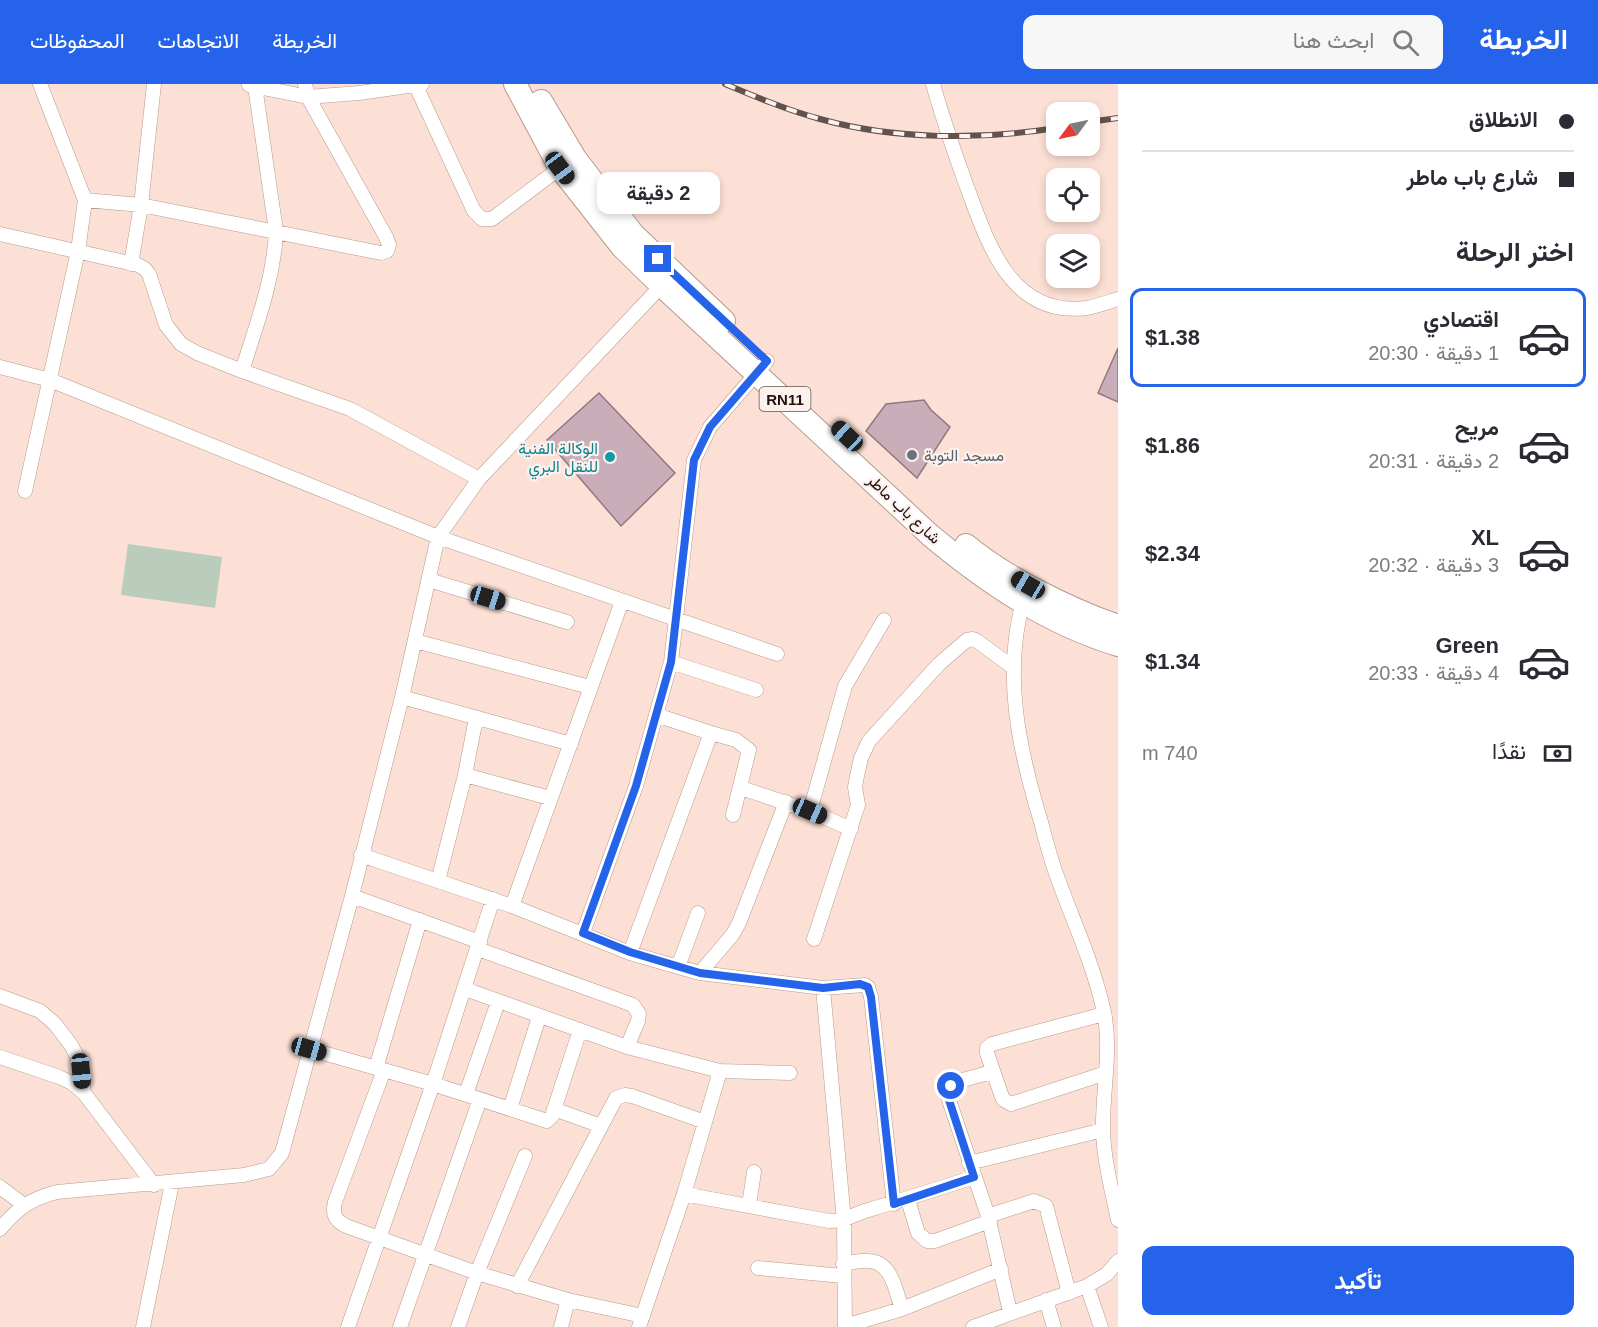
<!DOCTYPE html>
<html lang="ar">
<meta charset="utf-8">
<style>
:root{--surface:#fff;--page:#f7f7f7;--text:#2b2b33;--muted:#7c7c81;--line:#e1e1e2;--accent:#2563eb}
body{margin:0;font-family:Arial,Vazirmatn,sans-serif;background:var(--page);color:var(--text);direction:rtl;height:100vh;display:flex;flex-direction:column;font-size:22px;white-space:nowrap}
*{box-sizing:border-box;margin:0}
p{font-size:20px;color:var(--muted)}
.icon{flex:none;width:33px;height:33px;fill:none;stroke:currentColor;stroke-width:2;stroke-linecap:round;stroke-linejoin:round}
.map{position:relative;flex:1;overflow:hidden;direction:ltr}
.panel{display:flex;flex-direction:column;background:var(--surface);width:480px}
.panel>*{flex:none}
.hud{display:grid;align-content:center;height:132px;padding:0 24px;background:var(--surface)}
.needle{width:39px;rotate:237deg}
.controls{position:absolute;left:1046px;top:18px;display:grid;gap:12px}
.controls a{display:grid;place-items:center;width:54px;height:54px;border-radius:12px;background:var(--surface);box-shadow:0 3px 9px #0003;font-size:30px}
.end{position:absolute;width:27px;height:27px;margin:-14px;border:8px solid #2563eb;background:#fff;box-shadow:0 0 0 3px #fff}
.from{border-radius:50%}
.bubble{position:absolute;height:42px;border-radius:12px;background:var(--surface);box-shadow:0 3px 9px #0003;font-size:20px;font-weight:700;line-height:42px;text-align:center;direction:rtl}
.car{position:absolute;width:18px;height:36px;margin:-18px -9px;border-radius:8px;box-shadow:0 0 4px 2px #0007;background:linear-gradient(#222 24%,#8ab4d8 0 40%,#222 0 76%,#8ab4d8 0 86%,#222 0)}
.hud b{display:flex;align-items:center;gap:21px;height:57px;font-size:22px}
.hud b+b{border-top:2px solid var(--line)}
.hud i{width:15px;height:15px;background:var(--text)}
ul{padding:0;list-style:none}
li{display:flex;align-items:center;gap:18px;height:99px;margin:0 12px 9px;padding:0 12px;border:3px solid transparent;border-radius:12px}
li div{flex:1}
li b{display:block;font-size:22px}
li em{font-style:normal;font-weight:700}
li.current{border-color:var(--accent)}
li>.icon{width:54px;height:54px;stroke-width:1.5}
h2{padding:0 24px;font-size:27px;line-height:72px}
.pay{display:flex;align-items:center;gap:15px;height:66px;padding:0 24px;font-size:22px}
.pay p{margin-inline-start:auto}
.button{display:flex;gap:12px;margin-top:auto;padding:12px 24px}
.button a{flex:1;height:69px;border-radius:12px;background:var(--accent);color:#fff;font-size:24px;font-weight:700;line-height:69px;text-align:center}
header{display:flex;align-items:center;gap:36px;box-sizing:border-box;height:84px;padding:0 30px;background:var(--accent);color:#fff}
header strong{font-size:28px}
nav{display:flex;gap:33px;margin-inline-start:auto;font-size:21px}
.search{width:420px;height:54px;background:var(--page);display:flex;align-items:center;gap:15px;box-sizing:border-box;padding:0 21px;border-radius:12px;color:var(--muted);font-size:22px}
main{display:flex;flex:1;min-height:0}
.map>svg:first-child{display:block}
.green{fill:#bacdbd}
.building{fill:#c9aeba;stroke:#917783;stroke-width:1.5}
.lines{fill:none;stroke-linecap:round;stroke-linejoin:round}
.street-casing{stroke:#b59a8f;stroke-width:15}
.primary-casing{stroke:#b59a8f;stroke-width:24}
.street{stroke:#fff;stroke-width:14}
.primary{stroke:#fff;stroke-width:22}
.rail-casing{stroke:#61524c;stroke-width:6}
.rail{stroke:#fdf1ed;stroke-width:4;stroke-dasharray:11;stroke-linecap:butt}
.route{stroke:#2563eb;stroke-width:8}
.worship-dot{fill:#6b7280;stroke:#fdf1ed;stroke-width:2}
.culture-dot{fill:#0f9aa8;stroke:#fdf1ed;stroke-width:2}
.labels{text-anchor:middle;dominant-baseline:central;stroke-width:4.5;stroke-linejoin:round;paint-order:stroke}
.shield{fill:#fdf1ed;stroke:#605652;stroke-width:1.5}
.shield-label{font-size:15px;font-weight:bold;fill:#1d1310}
.culture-label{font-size:16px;fill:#0d838f;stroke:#fdf1ed;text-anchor:end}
.worship-label{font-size:16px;fill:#5b616d;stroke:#fdf1ed;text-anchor:start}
.street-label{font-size:16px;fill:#1d1310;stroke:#fdf1ed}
</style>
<header>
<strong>الخريطة</strong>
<div class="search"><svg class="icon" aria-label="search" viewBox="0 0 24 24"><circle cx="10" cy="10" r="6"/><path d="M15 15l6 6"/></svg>ابحث هنا</div>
<nav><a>الخريطة</a><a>الاتجاهات</a><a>المحفوظات</a></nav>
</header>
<main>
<section class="panel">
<div class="hud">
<b><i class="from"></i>الانطلاق</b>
<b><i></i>شارع باب ماطر</b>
</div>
<h2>اختر الرحلة</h2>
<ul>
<li class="current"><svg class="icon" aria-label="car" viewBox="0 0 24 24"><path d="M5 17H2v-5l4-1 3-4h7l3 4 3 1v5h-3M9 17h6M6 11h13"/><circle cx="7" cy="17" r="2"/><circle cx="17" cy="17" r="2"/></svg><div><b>اقتصادي</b><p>1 دقيقة · 20:30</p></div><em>$1.38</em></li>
<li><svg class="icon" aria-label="car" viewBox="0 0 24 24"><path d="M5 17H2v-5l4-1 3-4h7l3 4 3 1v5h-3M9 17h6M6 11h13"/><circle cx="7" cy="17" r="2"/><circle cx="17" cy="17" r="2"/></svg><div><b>مريح</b><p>2 دقيقة · 20:31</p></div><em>$1.86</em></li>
<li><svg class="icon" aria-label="car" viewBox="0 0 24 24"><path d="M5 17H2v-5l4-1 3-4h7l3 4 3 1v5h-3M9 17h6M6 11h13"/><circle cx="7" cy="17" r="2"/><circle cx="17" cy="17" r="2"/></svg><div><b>XL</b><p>3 دقيقة · 20:32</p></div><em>$2.34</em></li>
<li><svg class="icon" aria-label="car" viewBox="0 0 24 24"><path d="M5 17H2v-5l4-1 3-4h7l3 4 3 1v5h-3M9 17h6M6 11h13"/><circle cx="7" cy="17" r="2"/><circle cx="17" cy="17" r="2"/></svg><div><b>Green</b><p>4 دقيقة · 20:33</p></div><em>$1.34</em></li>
</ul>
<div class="pay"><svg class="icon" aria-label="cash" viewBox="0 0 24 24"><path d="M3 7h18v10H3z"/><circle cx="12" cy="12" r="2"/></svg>نقدًا<p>740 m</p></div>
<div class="button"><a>تأكيد</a></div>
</section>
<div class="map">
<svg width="1118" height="1243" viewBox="0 0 1118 1243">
<rect width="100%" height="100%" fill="#fde0d5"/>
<path class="green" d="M 128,460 L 222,473 L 215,524 L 121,511 Z"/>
<path class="building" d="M 1118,264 L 1118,318 L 1098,309 Z
M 599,309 L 675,389 L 621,442 L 547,356 Z
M 924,316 L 931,326 L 950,343 L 917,394 L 866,347 L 886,320 Z"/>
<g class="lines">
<g class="street-casing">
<path id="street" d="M 933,0 C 944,39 957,76 971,114 C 991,168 1015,233 1087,224 C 1097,222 1108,218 1118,215
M 249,1 L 308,13 L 359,9 L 422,0
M 416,2 L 474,127 L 482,135 L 492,135 L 564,81
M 85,116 L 141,121 L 381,169 L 387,167 L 389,161 L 386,153 L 308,13 L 305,0
M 0,150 L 138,181 L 145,185 L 149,190 L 166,241 L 181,260 L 197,269 L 242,287 L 350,325 L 479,395
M 131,180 L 141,121 L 154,0
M 0,283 L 50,296 L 438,453 L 777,570
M 242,287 C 256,242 274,195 276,147 L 255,2
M 25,407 L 78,167 L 85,116 L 40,0
M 429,496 L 567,538
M 1024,514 C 1002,589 1019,666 1041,738 C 1046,757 1051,777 1058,795 C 1074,839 1094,882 1104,928 C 1112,968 1102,1007 1103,1047 C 1104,1077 1112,1107 1118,1136
M 415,557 L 590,603
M 671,578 L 756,606
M 402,613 L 571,660
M 656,631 L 711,649 L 736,656 L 749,666 L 733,731
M 465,691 L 550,714
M 741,704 L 810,727 L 851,745
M 810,727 L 845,602 L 884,536
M 361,771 L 512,822 L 630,869 L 678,883 L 700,889 L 823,904 L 865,901 L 868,903 L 871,913 L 894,1120
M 438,797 L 465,691 L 476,634
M 352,812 L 480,858
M 512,822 L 622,517
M 583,849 L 636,702 L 671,578 L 694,376 L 710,343 L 767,277
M 814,855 L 858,721 L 855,703 L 857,692 L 861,674 L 869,657 L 939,580 L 967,556 L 973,555 L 977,557 L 1014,584
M 478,865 L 633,921 L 639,930 L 638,937 L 627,963
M 630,869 L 711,649
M 678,883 L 698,829
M 700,889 L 733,850 L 739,839 L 786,718
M 823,904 L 844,1137 L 845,1243
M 465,905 L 627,963 L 720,987 L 790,989
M 0,912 L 40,927 L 55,940 L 71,961 L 80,978 L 84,1009
M 1104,930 L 992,960 L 987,964 L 987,969 L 1002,1013 L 1004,1016 L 1011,1020 L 1106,989
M 309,965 L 433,1000 L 547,1037 L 552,1032 L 580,946
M 0,973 L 59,993 L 72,999 L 84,1009 L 154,1101
M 376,984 L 420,836
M 384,986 L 335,1118 C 332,1131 335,1136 346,1142 L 477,1189 L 568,1216 L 643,1232
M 992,988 L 955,998 L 948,1007 L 949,1016 L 988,1132 L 1010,1228
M 466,1010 L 498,918
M 510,1025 L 539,933
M 554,1025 L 601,1042
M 969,1079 L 1103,1046
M 0,1103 L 24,1121
M 684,1110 L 829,1137 C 848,1137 849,1132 865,1127 C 902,1116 938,1105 974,1093
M 908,1116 L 918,1149 L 927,1157 L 935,1157 L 990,1137
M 749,1121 L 754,1088
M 988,1132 L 1034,1117 L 1046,1122 L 1069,1209
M 0,1145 C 18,1124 30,1115 57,1108 L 244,1091 L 269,1085 L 282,1069 L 352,812 L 402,613 L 438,453 L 479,395 L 665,198
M 843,1180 C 851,1179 860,1176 868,1177 C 892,1177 896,1208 902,1225
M 758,1184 L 843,1192
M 517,1202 L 616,1014 L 625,1011 L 632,1012 L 705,1038
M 1087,1202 L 1101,1243
M 1046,1216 L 1054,1243
M 845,1242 L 902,1225 L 1001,1185
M 143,1243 L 172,1099
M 348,1243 L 433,1000 L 493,815
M 400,1243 L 480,1015
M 458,1243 L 477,1189 L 525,1072
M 561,1243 L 568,1216
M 639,1243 L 684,1110 L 720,987
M 973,1243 L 1087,1202 L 1107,1190 L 1118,1177"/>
</g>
<g class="primary-casing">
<path id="primary" d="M 515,0 L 560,84 L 622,163 L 662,202 L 930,451 C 986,498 1048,540 1118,561
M 541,17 L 575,74 L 633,150 L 724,237
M 966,461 C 1004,493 1071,526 1118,542"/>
</g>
<use href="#street" class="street"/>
<use href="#primary" class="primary"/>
<g class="rail-casing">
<path id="rail" d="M 725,0 C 756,13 787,26 820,35 C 895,56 980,56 1056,44
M 1089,38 L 1118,34"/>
</g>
<use href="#rail" class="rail"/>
</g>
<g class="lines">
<path class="route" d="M 658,175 L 767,277 L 710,343 L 694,376 L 671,578 L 636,702 L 583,849 L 630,868 L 700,889 L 823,904 L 860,900 L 868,903 L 871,913 L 894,1120 L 974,1093 L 949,1016 L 948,1007 L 951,1002"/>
</g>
<circle class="worship-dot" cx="912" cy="371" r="6"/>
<circle class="culture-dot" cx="610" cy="373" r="6"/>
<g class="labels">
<rect class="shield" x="759.5" y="303" width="51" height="24" rx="4.5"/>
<g class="shield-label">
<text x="785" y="315">RN11</text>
</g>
<g class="culture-label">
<text x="598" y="364">الوكالة الفنية<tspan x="598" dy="18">للنقل البري</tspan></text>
</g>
<g class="worship-label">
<text x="924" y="371">مسجد التوبة</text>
</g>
<g class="street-label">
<text transform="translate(904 425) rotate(43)">شارع باب ماطر</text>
</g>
</g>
</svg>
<div class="controls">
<a><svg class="needle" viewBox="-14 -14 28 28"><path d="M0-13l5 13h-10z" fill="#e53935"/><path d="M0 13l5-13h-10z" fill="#7c7c81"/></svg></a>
<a><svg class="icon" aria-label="locate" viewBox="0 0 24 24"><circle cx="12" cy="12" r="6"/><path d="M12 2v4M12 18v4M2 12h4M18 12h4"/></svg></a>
<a><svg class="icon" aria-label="layers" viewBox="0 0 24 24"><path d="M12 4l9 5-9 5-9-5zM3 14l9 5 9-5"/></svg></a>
</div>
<i class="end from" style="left:951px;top:1002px"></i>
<i class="end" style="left:658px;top:175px"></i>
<div class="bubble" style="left:597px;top:88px;width:123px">2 دقيقة</div>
<i class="car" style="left:560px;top:84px;rotate:143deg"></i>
<i class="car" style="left:847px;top:352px;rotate:313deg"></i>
<i class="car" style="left:1028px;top:501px;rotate:300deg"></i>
<i class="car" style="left:488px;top:514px;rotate:107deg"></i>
<i class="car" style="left:810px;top:727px;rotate:114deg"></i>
<i class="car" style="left:309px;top:965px;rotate:106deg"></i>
<i class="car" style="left:81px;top:987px;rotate:174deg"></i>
</div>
</main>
